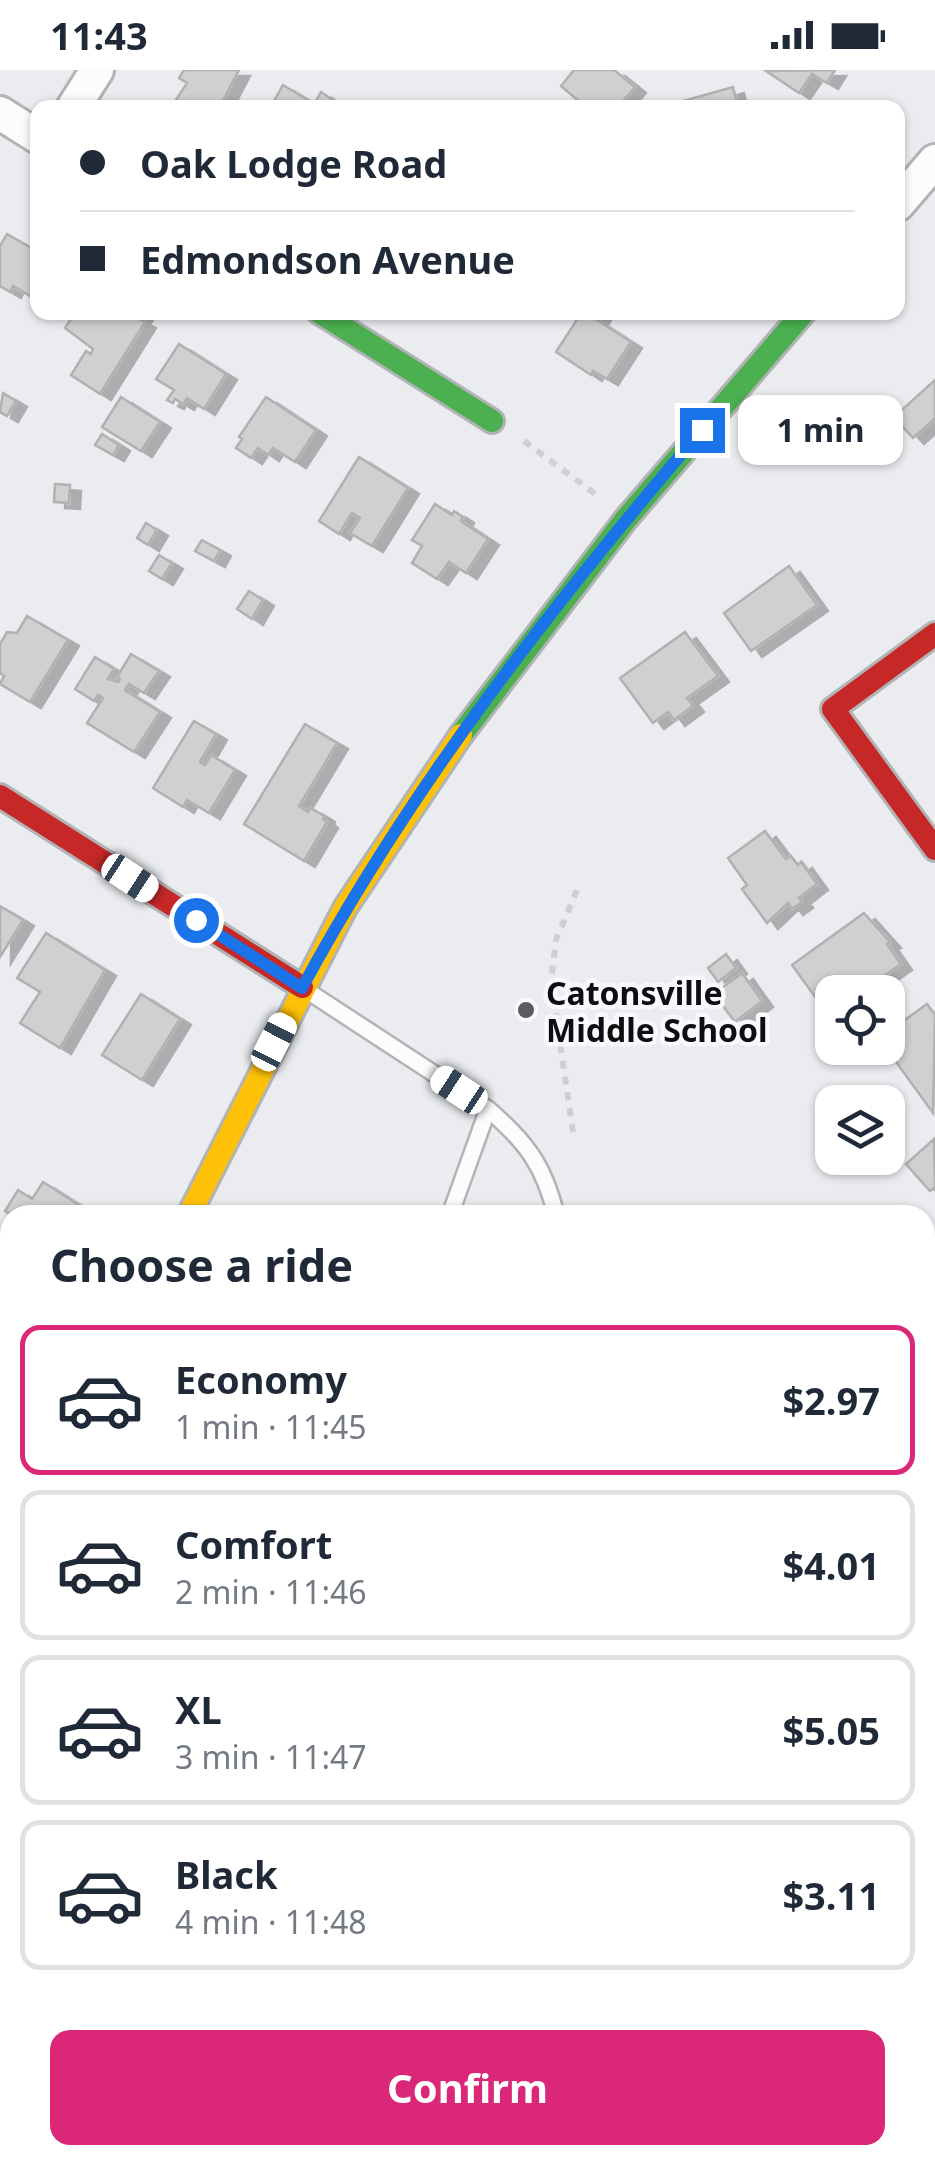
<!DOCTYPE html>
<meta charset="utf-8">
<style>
:root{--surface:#fff;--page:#f6f6f7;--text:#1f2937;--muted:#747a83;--line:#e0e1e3;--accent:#db2777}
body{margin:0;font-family:"Noto Sans",sans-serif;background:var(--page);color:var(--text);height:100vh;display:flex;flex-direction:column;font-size:38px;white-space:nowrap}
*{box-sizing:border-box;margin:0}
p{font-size:32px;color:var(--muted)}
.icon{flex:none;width:55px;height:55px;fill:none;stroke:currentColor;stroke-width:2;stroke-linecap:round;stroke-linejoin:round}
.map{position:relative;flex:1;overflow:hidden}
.side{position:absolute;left:0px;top:1135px;width:935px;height:960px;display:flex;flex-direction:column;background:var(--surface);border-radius:30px 30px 0 0;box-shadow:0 2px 8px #0004}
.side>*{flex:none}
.top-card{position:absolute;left:30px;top:30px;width:875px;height:220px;border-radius:20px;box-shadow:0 2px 8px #0004;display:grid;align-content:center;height:220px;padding:0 50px;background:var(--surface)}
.controls{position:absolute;left:815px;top:905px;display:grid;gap:20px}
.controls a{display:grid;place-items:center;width:90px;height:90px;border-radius:20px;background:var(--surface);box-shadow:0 2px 8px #0004;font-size:50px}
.end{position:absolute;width:45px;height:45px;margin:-22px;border:12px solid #1a73e8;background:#fff;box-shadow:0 0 0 5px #fff}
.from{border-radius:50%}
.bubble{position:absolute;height:70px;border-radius:20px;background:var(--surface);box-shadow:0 2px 8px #0004;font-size:32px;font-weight:700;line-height:70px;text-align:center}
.car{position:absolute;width:30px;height:60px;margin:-30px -15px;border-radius:12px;box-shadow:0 0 8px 2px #0007;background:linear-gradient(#fff 24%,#345 0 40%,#fff 0 76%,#345 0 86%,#fff 0)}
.top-card b{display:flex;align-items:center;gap:35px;height:95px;font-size:38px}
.top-card b+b{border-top:2px solid var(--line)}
.top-card i{width:25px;height:25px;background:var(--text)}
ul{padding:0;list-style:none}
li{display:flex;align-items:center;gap:30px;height:150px;margin:0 20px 15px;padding:0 30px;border:5px solid var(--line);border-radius:20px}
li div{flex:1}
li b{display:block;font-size:38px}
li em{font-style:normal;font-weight:700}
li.on{border-color:var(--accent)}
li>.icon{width:90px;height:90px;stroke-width:1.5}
h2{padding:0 50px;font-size:45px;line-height:120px}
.action{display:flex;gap:20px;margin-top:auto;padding:20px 50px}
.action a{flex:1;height:115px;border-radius:20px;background:var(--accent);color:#fff;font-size:40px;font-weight:700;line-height:115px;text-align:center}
.status{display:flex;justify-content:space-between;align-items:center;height:70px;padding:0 50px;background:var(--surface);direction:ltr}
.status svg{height:28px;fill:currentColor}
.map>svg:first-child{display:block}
.green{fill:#bed2f4}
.building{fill:#d0cfd1;stroke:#b1b1b2;stroke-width:2.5;filter:url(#shadow)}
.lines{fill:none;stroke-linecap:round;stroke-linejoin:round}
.lane-casing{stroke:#b1b3b5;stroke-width:20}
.street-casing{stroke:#b1b3b5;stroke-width:38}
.fast-casing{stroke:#b1b3b5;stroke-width:28}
.slow-casing{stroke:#b1b3b5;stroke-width:28}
.jam-casing{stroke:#b1b3b5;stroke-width:28}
.path{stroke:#cfcfd0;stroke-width:6;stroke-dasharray:8 8;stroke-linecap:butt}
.lane{stroke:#fcfcfd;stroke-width:15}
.street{stroke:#fcfcfd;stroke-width:32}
.fast{stroke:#4caf50;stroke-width:22}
.slow{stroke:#ffc107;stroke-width:22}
.jam{stroke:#c62828;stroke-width:22}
.route{stroke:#1a73e8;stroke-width:12}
.poi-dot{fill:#5a5c5d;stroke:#f7f9fd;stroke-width:4}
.labels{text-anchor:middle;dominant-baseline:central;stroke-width:9;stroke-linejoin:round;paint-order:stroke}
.poi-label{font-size:32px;font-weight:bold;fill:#0d0e0f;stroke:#f7f9fd;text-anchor:start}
</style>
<div class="status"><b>11:43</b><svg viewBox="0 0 49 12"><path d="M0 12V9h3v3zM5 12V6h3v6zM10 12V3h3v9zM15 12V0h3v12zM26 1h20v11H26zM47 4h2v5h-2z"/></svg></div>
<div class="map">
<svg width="935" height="2095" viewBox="0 0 935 2095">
<defs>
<filter id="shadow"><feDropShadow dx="11" dy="6" stdDeviation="0" flood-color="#0004"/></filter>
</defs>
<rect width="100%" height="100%" fill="#eaecef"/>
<path class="green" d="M 925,2069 L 935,2069 L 935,2095 L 755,2095 L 777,2085 L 925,2085 Z
M 332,2085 L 521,2085 L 518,2095 L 329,2095 Z"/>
<path class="building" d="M 184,0 L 239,0 L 219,38 L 175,38 L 172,36 L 187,13 L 179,8 Z
M 574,0 L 614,0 L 635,17 L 617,38 L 587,38 L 561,16 Z
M 835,0 L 827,13 L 812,4 L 799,23 L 766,1 Z
M 283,15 L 306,29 L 300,38 L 270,38 Z
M 733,17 L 738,38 L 666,38 L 665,36 Z
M 321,22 L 345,38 L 312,38 Z
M 7,164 L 38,182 L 37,230 L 13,216 L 10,222 L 0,216 L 0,176 Z
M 75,242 L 142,244 L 139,249 L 145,252 L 100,324 L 71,305 L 86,281 L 91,284 L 93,279 L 65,258 Z
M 582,242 L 601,242 L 597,250 L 631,272 L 607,309 L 593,301 L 591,305 L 556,282 Z
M 179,274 L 226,304 L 204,339 L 187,328 L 183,334 L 175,329 L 173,333 L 167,330 L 174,320 L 156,309 Z
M 935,310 L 935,352 L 933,350 L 913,368 L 894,347 Z
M 3,323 L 16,331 L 7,346 L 0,342 Z
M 121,327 L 160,352 L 141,381 L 102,357 Z
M 266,327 L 316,360 L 295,392 L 273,378 L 268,385 L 258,378 L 251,388 L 236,378 L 242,369 L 239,367 Z
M 102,364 L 119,375 L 113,385 L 95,375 Z
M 359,387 L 408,418 L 372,476 L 350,463 L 360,448 L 352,443 L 339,464 L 319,451 Z
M 55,414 L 70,415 L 69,433 L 54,432 Z
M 435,434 L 452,445 L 454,441 L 463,447 L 461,451 L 488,469 L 466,503 L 449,492 L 437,509 L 412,493 L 422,476 L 412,470 Z
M 146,453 L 157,460 L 148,475 L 137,468 Z
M 202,470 L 220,480 L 214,491 L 195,481 Z
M 159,485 L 172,493 L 162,509 L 149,501 Z
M 789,496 L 817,535 L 751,581 L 724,543 Z
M 249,521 L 263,530 L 252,549 L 237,539 Z
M 27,546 L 68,570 L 30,632 L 0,614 L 4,606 L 0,603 L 0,574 L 7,562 L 17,563 Z
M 685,562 L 718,606 L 687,628 L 693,636 L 674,650 L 668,642 L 653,653 L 620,608 Z
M 131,584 L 159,601 L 144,623 L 129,614 L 125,620 L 160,642 L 134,682 L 87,653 L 103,628 L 98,625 L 94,631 L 75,619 L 95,587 L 114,599 L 108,609 L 118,612 L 120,609 L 117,607 Z
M 194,651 L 216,664 L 200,692 L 205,695 L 211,685 L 235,700 L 209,743 L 187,730 L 183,737 L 153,718 Z
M 305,654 L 337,673 L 299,736 L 308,742 L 311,738 L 324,746 L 323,749 L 327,752 L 304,791 L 244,754 Z
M 765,761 L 786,789 L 791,786 L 798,795 L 801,792 L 817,814 L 799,828 L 802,832 L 792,839 L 788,833 L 767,853 L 742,819 L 747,815 L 728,788 Z
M 0,836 L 23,850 L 0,887 Z
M 864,843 L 890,872 L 887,874 L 901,894 L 862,922 L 832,922 L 832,944 L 829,946 L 792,895 Z
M 46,863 L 105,900 L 60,978 L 20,953 L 40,922 L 17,908 Z
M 726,884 L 736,898 L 718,912 L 708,898 Z
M 742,903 L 762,931 L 735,952 L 714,924 Z
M 141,924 L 180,949 L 142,1010 L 102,985 Z
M 927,934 L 935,945 L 933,1043 L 886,978 L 888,962 Z
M 934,1069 L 935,1117 L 930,1121 L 906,1094 Z
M 43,1112 L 82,1137 L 77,1145 L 11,1145 L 5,1141 L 18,1120 L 32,1129 Z
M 1,1200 L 10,1205 L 10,1277 L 0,1272 Z
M 925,1388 L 935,1391 L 935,1514 L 925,1511 Z"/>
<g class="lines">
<g class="lane-casing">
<path id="lane" d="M 309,922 L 488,1039 L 450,1145
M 488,1039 C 526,1072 544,1095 556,1145"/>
</g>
<g class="street-casing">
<path id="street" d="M 73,38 L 97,0
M 0,43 L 38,67
M 898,134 L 935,91
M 0,1507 L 10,1513
M 0,1684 L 10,1647
M 0,2081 L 25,2095"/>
</g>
<g class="fast-casing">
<path id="fast" d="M 319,242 L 492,351
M 461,665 L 626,449 L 804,242"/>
</g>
<g class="slow-casing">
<path id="slow" d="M 189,1145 L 345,838 L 461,665"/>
</g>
<g class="jam-casing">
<path id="jam" d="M 935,564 L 833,639 L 935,779
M 0,726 L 302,917"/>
</g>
<path class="path" d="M 524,371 L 598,426
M 573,1062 L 551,912 L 556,870 L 577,820
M 925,2020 L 935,2017
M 865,2085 L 868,2095"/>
<use href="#lane" class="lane"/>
<use href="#street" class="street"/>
<use href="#fast" class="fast"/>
<use href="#slow" class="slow"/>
<use href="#jam" class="jam"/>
</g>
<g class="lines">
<path class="route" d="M 196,850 L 302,918 C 411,716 553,534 702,360"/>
</g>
<circle class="poi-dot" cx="526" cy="940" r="10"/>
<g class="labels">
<g class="poi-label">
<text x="546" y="922">Catonsville<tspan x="546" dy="37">Middle School</tspan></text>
</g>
</g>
</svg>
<div class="controls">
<a><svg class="icon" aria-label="locate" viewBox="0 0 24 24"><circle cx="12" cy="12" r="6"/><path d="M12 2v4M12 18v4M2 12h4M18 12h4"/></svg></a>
<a><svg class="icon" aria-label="layers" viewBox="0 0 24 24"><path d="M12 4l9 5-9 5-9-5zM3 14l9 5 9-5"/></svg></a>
</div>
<i class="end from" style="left:196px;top:850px"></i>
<i class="end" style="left:702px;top:360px"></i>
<div class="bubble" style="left:738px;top:325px;width:165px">1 min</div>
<i class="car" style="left:130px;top:808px;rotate:123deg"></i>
<i class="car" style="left:274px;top:972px;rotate:27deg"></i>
<i class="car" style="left:459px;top:1020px;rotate:303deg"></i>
<div class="top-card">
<b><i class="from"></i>Oak Lodge Road</b>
<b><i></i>Edmondson Avenue</b>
</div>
<section class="side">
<h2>Choose a ride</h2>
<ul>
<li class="on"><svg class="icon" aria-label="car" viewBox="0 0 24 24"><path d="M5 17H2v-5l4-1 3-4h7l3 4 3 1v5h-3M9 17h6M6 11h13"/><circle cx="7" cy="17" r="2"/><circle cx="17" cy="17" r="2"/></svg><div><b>Economy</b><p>1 min · 11:45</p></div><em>$2.97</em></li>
<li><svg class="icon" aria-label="car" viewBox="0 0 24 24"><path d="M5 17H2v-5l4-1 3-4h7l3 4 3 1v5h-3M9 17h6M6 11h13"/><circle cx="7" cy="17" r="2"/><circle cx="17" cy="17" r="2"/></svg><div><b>Comfort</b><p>2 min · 11:46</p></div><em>$4.01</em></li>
<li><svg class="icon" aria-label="car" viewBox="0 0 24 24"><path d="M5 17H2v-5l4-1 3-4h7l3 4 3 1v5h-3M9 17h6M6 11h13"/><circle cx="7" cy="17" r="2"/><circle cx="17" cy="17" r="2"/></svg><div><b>XL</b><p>3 min · 11:47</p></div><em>$5.05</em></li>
<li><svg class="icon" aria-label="car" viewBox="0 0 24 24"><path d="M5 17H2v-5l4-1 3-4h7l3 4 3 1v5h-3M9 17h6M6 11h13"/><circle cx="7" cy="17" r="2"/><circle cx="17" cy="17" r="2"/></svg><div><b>Black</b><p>4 min · 11:48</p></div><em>$3.11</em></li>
</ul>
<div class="action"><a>Confirm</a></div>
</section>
</div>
